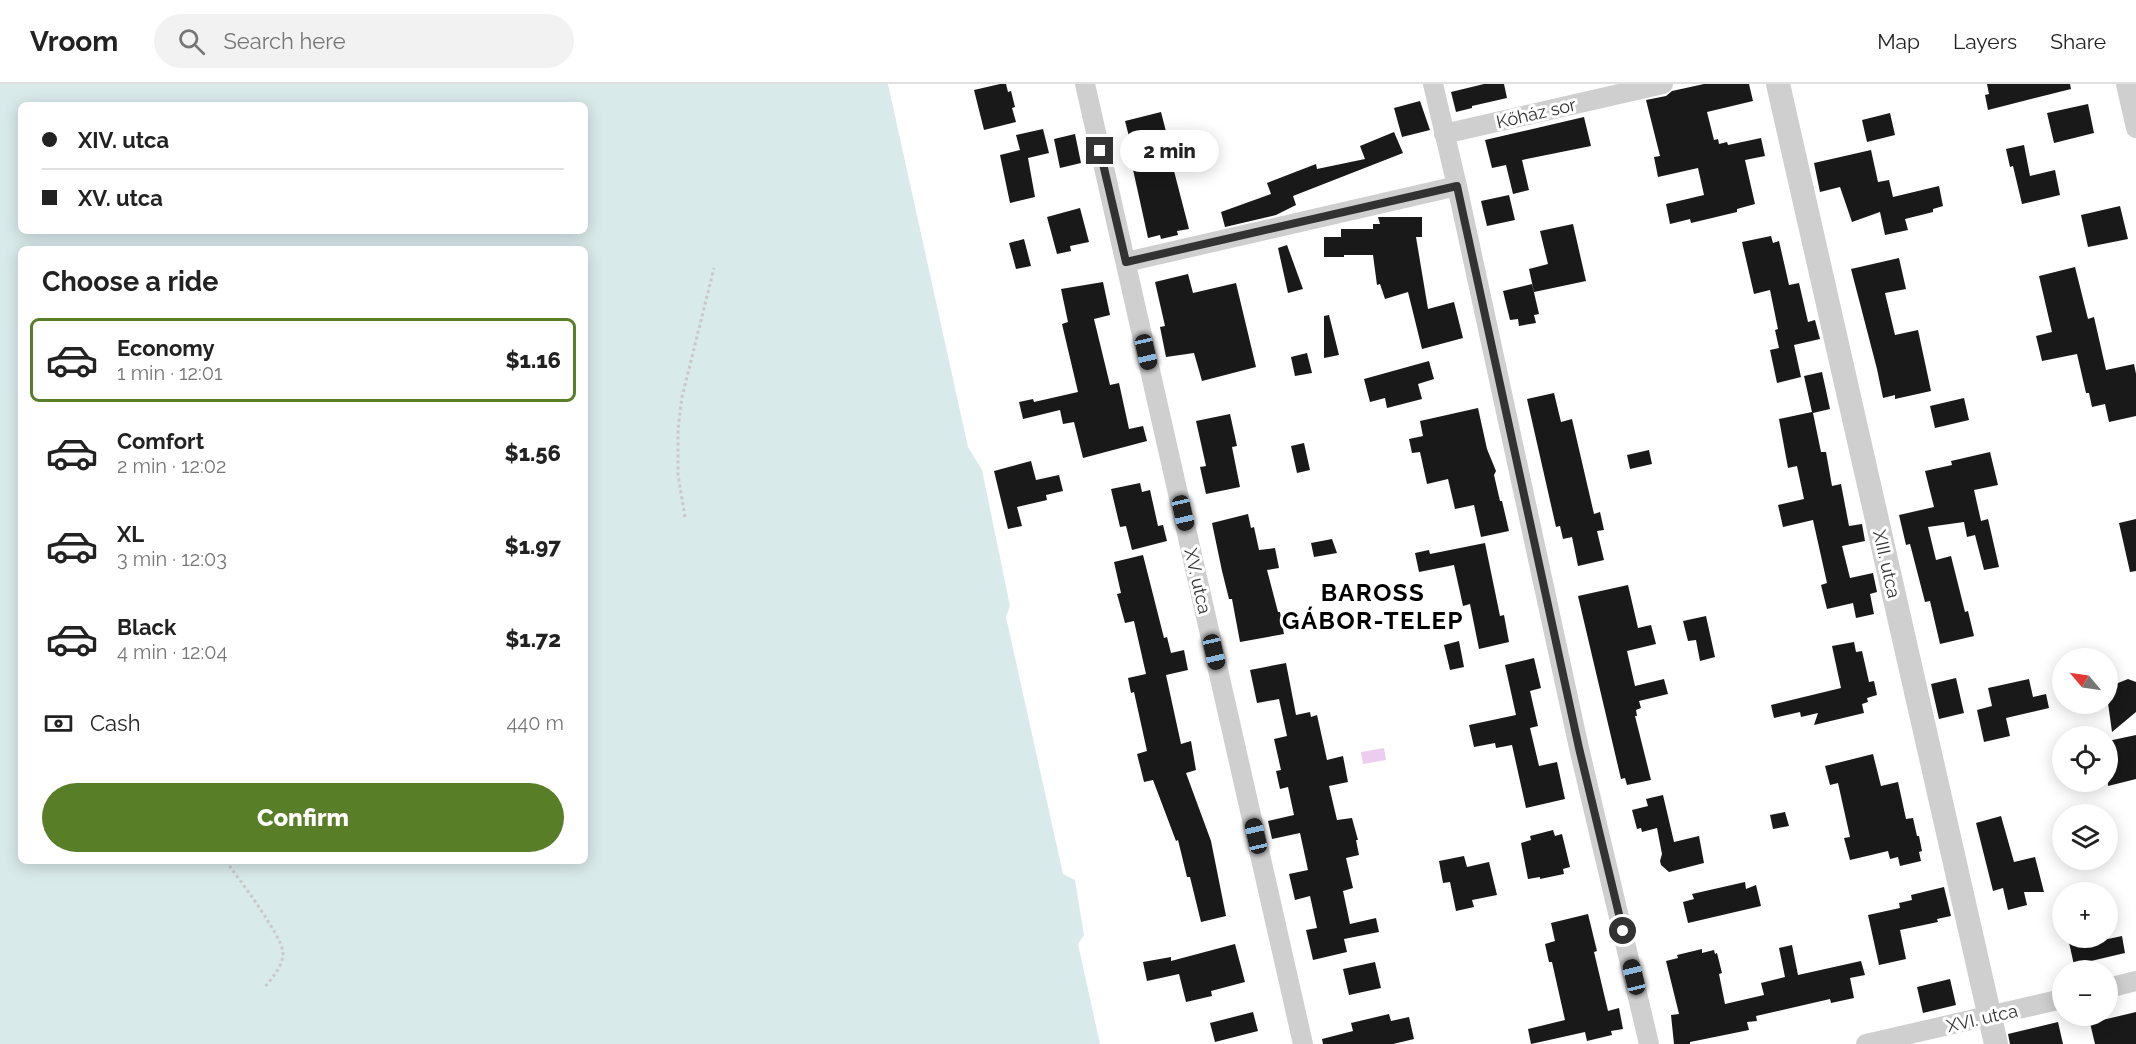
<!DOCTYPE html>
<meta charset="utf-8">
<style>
:root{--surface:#fff;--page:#f2f2f2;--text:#222;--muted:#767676;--line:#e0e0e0;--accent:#587e28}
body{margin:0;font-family:Raleway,sans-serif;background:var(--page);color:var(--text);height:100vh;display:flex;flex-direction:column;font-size:22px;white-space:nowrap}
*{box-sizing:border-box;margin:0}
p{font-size:20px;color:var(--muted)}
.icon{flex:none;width:33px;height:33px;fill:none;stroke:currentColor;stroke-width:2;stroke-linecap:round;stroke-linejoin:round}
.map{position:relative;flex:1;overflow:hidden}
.details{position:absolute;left:18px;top:162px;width:570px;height:618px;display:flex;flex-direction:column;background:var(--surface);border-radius:9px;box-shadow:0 3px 15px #0003}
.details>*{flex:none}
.guide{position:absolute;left:18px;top:18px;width:570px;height:132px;border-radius:9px;box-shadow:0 3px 15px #0003;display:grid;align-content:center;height:132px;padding:0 24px;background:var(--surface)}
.needle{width:39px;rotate:299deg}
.tools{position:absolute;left:2052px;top:564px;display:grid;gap:12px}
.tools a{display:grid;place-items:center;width:66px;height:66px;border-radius:50%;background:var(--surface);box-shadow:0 3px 15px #0003;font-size:30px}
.end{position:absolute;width:27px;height:27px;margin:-14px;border:8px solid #323232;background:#fff;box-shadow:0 0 0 3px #fff}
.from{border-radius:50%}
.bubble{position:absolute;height:42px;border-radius:21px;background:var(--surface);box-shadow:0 3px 15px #0003;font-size:20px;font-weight:800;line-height:42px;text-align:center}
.car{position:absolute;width:18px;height:36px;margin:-18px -9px;border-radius:8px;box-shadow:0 0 4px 2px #0007;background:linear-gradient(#222 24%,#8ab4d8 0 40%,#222 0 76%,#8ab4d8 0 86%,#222 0)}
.guide b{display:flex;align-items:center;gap:21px;height:57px;font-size:22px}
.guide b+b{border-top:2px solid var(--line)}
.guide i{width:15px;height:15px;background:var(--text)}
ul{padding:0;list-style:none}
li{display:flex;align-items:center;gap:18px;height:84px;margin:0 12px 9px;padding:0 12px;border:3px solid transparent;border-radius:9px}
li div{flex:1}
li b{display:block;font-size:22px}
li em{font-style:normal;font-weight:800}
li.active{border-color:var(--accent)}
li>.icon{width:54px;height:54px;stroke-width:1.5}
h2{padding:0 24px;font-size:27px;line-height:72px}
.pay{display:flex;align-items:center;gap:15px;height:66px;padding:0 24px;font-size:22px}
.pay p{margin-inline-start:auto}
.primary-button{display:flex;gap:12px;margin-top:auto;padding:12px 24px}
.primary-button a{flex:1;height:69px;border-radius:36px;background:var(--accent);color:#fff;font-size:24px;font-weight:800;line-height:69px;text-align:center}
header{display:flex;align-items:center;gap:36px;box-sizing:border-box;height:84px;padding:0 30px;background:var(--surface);border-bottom:2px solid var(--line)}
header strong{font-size:28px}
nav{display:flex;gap:33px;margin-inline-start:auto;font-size:21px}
.search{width:420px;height:54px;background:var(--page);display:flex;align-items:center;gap:15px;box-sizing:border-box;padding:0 21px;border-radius:33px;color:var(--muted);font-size:22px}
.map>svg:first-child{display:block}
.green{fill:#d9eaea;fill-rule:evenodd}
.water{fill:#ecccef}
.building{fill:#191919}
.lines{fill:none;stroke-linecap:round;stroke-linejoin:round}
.path{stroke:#c9c9c9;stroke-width:3;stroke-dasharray:3 3;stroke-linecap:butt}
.minor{stroke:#cfcfcf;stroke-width:20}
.tertiary{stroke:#cfcfcf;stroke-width:24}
.route{stroke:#323232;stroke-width:8}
.labels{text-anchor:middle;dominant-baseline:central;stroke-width:6;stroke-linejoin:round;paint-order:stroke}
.street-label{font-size:18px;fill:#323232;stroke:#fff}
.district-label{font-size:24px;font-weight:bold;letter-spacing:1.5px;fill:#000;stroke:#fff}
</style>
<header>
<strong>Vroom</strong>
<div class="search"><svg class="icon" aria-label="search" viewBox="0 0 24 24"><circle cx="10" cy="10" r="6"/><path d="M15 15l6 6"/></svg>Search here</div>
<nav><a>Map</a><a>Layers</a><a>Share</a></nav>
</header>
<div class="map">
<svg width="2136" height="960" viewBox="0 0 2136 960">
<rect width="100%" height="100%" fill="#fff"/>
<path class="green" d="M 0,0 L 888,0 L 968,363 L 982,386 L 1010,522 L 1006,533 L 1063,790 L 1075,796 L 1084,851 L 1078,860 L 1100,960 L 0,960 ZM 21,21 L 585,21 L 585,147 L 21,147 ZM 21,165 L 585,165 L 585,777 L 21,777 Z"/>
<path class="water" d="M 1384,664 L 1386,676 L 1363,680 L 1361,668 Z"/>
<path class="building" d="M 1000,0 L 1006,0 L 1008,8 L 1011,7 L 1015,23 L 1012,24 L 1016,38 L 984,46 L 974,6 Z
M 1484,0 L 1504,0 L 1507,14 L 1472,22 L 1472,24 L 1456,28 L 1451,8 Z
M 1704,0 L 1749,0 L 1753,17 L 1707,28 L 1714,56 L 1718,55 L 1719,60 L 1727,58 L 1728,61 L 1761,54 L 1765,72 L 1745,76 L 1755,120 L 1737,125 L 1737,128 L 1691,139 L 1690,135 L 1670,140 L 1666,120 L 1704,111 L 1698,84 L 1658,93 L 1654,73 L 1660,72 L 1646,16 L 1666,12 L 1672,7 Z
M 1987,0 L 2070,0 L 2071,5 L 1988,26 L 1985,11 L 1989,10 Z
M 1420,17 L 1430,46 L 1402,53 L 1394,24 Z
M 2088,20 L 2094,49 L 2054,59 L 2047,29 Z
M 1161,28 L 1169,59 L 1167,60 L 1189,145 L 1177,147 L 1178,151 L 1161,155 L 1160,151 L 1148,154 L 1132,81 L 1136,80 L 1125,37 Z
M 1890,29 L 1895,51 L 1867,58 L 1862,36 Z
M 1584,33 L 1591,62 L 1522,76 L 1529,106 L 1513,110 L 1506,81 L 1492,84 L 1485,56 Z
M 1043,45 L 1049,69 L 1028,74 L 1035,113 L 1010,119 L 1000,71 L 1020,66 L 1016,51 Z
M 1394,48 L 1403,69 L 1293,112 L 1296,121 L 1276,131 L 1225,143 L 1221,128 L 1271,110 L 1267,99 L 1316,80 L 1317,85 L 1365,75 L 1360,62 Z
M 1075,50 L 1081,79 L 1060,84 L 1054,55 Z
M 2024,61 L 2030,92 L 2055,86 L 2060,111 L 2022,120 L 2013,82 L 2010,83 L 2006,65 Z
M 1871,66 L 1878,98 L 1889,96 L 1893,113 L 1939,102 L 1943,122 L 1933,125 L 1933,128 L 1905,135 L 1908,146 L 1885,151 L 1880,128 L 1852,138 L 1840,103 L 1820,108 L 1814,79 Z
M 1509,111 L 1515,136 L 1487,142 L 1481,117 Z
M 2120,122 L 2128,155 L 2088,163 L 2081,131 Z
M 1080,124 L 1089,158 L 1070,162 L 1071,167 L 1057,170 L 1047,133 Z
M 1378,133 L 1422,133 L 1422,153 L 1416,153 L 1428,225 L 1454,218 L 1463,254 L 1422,265 L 1408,208 L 1385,215 L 1380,200 L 1377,201 L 1373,171 L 1344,171 L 1344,173 L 1324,173 L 1324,153 L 1341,153 L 1341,145 L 1373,145 L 1373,140 L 1380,140 Z
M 1573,140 L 1586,197 L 1534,208 L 1529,185 L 1548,180 L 1540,147 Z
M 1771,152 L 1773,159 L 1779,157 L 1789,201 L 1799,199 L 1808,238 L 1815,236 L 1820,255 L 1794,261 L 1801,293 L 1777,299 L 1770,266 L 1779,264 L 1775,246 L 1778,245 L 1770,206 L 1754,210 L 1742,158 Z
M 1024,155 L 1031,182 L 1016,185 L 1009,159 Z
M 1287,161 L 1303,205 L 1288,209 L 1278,164 Z
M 1899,174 L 1906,205 L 1885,209 L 1895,251 L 1918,246 L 1931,307 L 1895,315 L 1895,311 L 1883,314 L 1877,285 L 1851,185 Z
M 2075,183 L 2088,235 L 2094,233 L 2106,286 L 2134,280 L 2136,290 L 2136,332 L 2109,338 L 2105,320 L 2092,323 L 2089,309 L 2086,309 L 2077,270 L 2042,277 L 2036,252 L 2052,248 L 2039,192 Z
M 1188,190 L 1193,209 L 1236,199 L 1256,283 L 1202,297 L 1194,269 L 1166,273 L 1160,243 L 1165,242 L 1155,198 Z
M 1103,198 L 1110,231 L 1094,235 L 1110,301 L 1119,299 L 1129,345 L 1143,342 L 1147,357 L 1083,374 L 1074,338 L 1063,340 L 1060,326 L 1023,335 L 1019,318 L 1033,315 L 1034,318 L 1078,308 L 1062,240 L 1068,238 L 1061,205 Z
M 1532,200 L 1539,230 L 1534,231 L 1536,239 L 1519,242 L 1518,235 L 1510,236 L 1503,207 Z
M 1329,231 L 1339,271 L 1324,274 L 1324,232 Z
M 1307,269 L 1312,289 L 1295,292 L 1291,273 Z
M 1429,277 L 1434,295 L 1418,300 L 1422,315 L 1387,324 L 1385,314 L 1370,318 L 1364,295 Z
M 1822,288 L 1830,325 L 1813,329 L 1821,368 L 1826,368 L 1832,402 L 1841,400 L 1849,442 L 1862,440 L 1865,457 L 1842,462 L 1850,494 L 1873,489 L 1877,508 L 1870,510 L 1874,530 L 1856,534 L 1853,519 L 1827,525 L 1821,501 L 1827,499 L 1813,436 L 1783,443 L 1778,421 L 1804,415 L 1797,382 L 1788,384 L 1779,335 L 1812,328 L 1804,292 Z
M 1554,309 L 1561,338 L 1572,335 L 1594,430 L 1600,428 L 1604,446 L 1597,447 L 1604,476 L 1578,482 L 1572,453 L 1563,455 L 1560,442 L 1556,443 L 1527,315 Z
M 1964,314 L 1969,336 L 1935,344 L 1930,322 Z
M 1478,324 L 1487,365 L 1496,387 L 1494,391 L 1500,417 L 1502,417 L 1509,447 L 1481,453 L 1474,421 L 1455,425 L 1448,395 L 1427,400 L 1420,368 L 1412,369 L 1409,355 L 1423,352 L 1420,337 Z
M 1230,330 L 1237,362 L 1232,363 L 1240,403 L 1206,410 L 1200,383 L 1206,382 L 1196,337 Z
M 1304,359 L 1310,386 L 1297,389 L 1291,362 Z
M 1649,366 L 1652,380 L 1630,385 L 1627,371 Z
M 1990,368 L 1998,401 L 1974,406 L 1981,437 L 1988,435 L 1999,483 L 1984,486 L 1975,451 L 1967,453 L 1964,438 L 1928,443 L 1936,476 L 1951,472 L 1965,528 L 1968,527 L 1974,552 L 1940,560 L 1930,517 L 1925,518 L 1910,460 L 1906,461 L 1899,431 L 1934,423 L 1925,387 L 1952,381 L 1951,377 Z
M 1031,377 L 1036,396 L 1059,391 L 1063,407 L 1046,411 L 1047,416 L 1017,423 L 1022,442 L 1008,445 L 994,387 Z
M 1140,399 L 1142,408 L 1150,406 L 1158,442 L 1163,441 L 1167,457 L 1132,466 L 1126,442 L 1120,443 L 1111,405 Z
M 1248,430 L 1251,444 L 1254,443 L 1259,466 L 1275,464 L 1279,484 L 1267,486 L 1278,528 L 1280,528 L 1284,550 L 1240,558 L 1232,515 L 1229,515 L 1222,487 L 1212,439 Z
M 2136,435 L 2136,487 L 2130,488 L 2119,439 Z
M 1332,455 L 1337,469 L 1314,473 L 1311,459 Z
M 1485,459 L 1500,532 L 1504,531 L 1509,558 L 1479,565 L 1470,520 L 1463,522 L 1454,481 L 1419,488 L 1415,469 L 1429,466 L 1430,470 Z
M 1143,471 L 1164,554 L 1167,553 L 1171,569 L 1184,566 L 1188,586 L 1166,591 L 1181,660 L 1191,657 L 1196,686 L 1186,689 L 1211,757 L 1226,832 L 1201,838 L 1190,793 L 1187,793 L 1178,756 L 1176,757 L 1153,696 L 1144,698 L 1137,670 L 1147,667 L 1134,608 L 1131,609 L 1128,594 L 1146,590 L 1134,537 L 1125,539 L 1117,510 L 1121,509 L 1114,478 Z
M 1628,501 L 1638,544 L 1651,541 L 1656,560 L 1627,567 L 1635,602 L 1664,595 L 1668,610 L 1639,617 L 1641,624 L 1636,626 L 1637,632 L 1635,632 L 1651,696 L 1627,701 L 1625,694 L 1621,695 L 1578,512 Z
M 1706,532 L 1715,573 L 1700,577 L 1696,556 L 1688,557 L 1683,537 Z
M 1459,557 L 1464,583 L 1450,586 L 1444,561 Z
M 1854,558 L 1856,568 L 1862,567 L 1869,598 L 1874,597 L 1877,611 L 1867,614 L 1868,618 L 1862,620 L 1864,629 L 1814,641 L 1818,629 L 1801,633 L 1800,628 L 1774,634 L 1771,621 L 1841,604 L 1832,562 Z
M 1534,574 L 1541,604 L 1530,607 L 1538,642 L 1530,644 L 1539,682 L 1557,678 L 1565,715 L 1526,724 L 1512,661 L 1496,664 L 1495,659 L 1474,663 L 1469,641 L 1516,631 L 1505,581 Z
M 1286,579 L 1296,631 L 1310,628 L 1311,633 L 1317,631 L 1327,676 L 1343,672 L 1348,698 L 1329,702 L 1337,736 L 1352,734 L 1358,756 L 1356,756 L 1359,771 L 1346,774 L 1353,804 L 1343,807 L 1350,840 L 1376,834 L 1379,848 L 1344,855 L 1347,868 L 1313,876 L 1306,846 L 1317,844 L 1310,812 L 1295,816 L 1289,790 L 1308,786 L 1300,749 L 1272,755 L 1268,737 L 1294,731 L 1288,703 L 1280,705 L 1276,687 L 1281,686 L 1274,655 L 1287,652 L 1279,615 L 1257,619 L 1250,586 Z
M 1956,594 L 1964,629 L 1939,635 L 1931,600 Z
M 2029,595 L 2033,613 L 2046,610 L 2049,624 L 2006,634 L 2010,652 L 1984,658 L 1977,626 L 1992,622 L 1988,604 Z
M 2128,595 L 2136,598 L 2136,628 L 2112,648 L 2108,619 L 2108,603 Z
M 2136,651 L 2136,695 L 2108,702 L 2108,657 Z
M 1873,670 L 1881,702 L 1898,698 L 1906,735 L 1913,734 L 1917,752 L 1919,752 L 1922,767 L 1919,768 L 1921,777 L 1900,782 L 1898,773 L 1890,775 L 1888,767 L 1850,776 L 1844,754 L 1850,753 L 1838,699 L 1830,701 L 1825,682 Z
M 1663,711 L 1674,758 L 1699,752 L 1704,779 L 1669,788 L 1661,781 L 1660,777 L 1662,770 L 1657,744 L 1642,748 L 1641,744 L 1637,745 L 1632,726 L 1648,722 L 1646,715 Z
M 1785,728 L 1789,742 L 1773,745 L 1770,731 Z
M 2001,732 L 2014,778 L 2035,773 L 2044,808 L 2024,808 L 2027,821 L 2008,826 L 2003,804 L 1993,807 L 1976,739 Z
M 1553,746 L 1555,752 L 1562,750 L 1570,783 L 1563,785 L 1564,790 L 1540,795 L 1540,793 L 1528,795 L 1521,759 L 1531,756 L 1530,752 Z
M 1464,772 L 1467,783 L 1489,778 L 1497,811 L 1472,816 L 1474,823 L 1456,827 L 1450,798 L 1443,799 L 1439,777 Z
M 1745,798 L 1746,805 L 1756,801 L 1761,822 L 1688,839 L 1683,818 L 1694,815 L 1692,810 Z
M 1944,803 L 1951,832 L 1937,835 L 1938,838 L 1900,846 L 1906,875 L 1879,881 L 1868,831 L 1900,824 L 1899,819 L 1912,816 L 1911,811 Z
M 1588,830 L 1597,867 L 1594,868 L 1608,927 L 1619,924 L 1623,945 L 1611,947 L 1612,951 L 1587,957 L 1585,948 L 1531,960 L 1528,945 L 1565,936 L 1552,878 L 1549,878 L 1545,860 L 1555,857 L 1551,839 Z
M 2122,852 L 2125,869 L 2074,881 L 2068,854 L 2108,855 Z
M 1235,860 L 1245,898 L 1211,907 L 1212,912 L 1186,918 L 1179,890 L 1147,897 L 1143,878 L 1171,873 L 1171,877 Z
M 1792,861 L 1798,891 L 1861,877 L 1865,891 L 1850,894 L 1854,914 L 1831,919 L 1830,915 L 1756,932 L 1757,937 L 1747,938 L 1749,946 L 1690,958 L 1690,960 L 1674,960 L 1671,931 L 1679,930 L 1666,877 L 1678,874 L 1677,871 L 1702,865 L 1702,869 L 1714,866 L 1715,870 L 1717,869 L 1722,889 L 1719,890 L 1725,920 L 1764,911 L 1761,899 L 1785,893 L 1779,864 Z
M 1375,878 L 1381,904 L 1349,911 L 1343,885 Z
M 1950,895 L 1956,921 L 1923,929 L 1917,903 Z
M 1253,928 L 1258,947 L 1215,958 L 1210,939 Z
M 2136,928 L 2136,960 L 2095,960 L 2090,939 Z
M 1389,930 L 1391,937 L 1409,933 L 1414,955 L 1393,960 L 1323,960 L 1322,955 L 1353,947 L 1351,939 Z
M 2058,938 L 2063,960 L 2010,960 L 2008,950 Z"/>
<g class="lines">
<path class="path" d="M 685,433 L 678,391 L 678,345 L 682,313 L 714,184
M 226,777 C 238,794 281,850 283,868 C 284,881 272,894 264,904"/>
<path class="minor" d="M 1085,0 L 1303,960
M 1433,0 L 1457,102 L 1579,664 L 1649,960
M 2126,0 L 2136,44
M 1444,50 L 1663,0
M 1126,178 L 1457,102
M 2108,904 L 2136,897
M 1866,960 L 2062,915"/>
<path class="tertiary" d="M 1778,0 L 1996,960"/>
</g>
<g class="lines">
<path class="route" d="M 1100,67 L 1126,178 L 1457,102 L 1579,664 L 1623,847"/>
</g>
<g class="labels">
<g class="street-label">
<text transform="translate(1536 29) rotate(-13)">Kőház sor</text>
<text transform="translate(1887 480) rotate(77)">XIII. utca</text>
<text transform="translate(1198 497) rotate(77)">XV. utca</text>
<text transform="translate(1982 934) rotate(-13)">XVI. utca</text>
</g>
<g class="district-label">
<text x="1373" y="508">BAROSS<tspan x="1373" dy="28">GÁBOR-TELEP</tspan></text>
</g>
</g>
</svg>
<div class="tools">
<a><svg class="needle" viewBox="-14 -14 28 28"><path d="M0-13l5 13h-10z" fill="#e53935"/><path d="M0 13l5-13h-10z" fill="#767676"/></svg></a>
<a><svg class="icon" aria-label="locate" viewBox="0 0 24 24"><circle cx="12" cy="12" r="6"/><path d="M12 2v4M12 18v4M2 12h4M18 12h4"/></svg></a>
<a><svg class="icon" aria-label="layers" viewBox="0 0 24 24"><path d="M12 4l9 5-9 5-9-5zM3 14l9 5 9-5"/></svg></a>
<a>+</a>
<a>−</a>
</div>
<i class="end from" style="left:1623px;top:847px"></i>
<i class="end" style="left:1100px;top:67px"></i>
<div class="bubble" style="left:1120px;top:46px;width:99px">2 min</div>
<i class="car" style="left:1146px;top:268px;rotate:167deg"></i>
<i class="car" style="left:1183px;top:429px;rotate:167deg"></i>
<i class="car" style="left:1214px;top:568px;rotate:167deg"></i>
<i class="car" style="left:1256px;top:752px;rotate:347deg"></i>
<i class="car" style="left:1634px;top:893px;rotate:346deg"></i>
<div class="guide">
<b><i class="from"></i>XIV. utca</b>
<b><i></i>XV. utca</b>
</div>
<section class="details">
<h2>Choose a ride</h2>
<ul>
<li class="active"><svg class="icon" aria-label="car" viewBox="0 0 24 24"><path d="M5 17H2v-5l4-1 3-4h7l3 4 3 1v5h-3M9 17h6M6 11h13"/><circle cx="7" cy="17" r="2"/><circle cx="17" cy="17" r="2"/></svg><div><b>Economy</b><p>1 min · 12:01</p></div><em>$1.16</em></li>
<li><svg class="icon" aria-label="car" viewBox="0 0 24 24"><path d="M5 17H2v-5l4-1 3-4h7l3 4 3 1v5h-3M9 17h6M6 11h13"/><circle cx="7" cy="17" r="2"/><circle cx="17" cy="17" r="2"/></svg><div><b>Comfort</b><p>2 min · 12:02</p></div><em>$1.56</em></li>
<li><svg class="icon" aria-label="car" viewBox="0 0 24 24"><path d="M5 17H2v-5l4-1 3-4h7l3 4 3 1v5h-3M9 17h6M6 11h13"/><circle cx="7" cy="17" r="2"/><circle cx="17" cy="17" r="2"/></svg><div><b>XL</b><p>3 min · 12:03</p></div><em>$1.97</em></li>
<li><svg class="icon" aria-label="car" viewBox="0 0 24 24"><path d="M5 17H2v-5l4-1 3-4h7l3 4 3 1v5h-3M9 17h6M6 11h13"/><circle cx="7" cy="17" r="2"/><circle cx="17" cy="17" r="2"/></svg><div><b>Black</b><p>4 min · 12:04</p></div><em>$1.72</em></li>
</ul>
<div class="pay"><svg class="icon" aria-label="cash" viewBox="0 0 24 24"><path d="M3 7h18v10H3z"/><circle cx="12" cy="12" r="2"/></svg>Cash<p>440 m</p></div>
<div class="primary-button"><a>Confirm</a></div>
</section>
</div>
